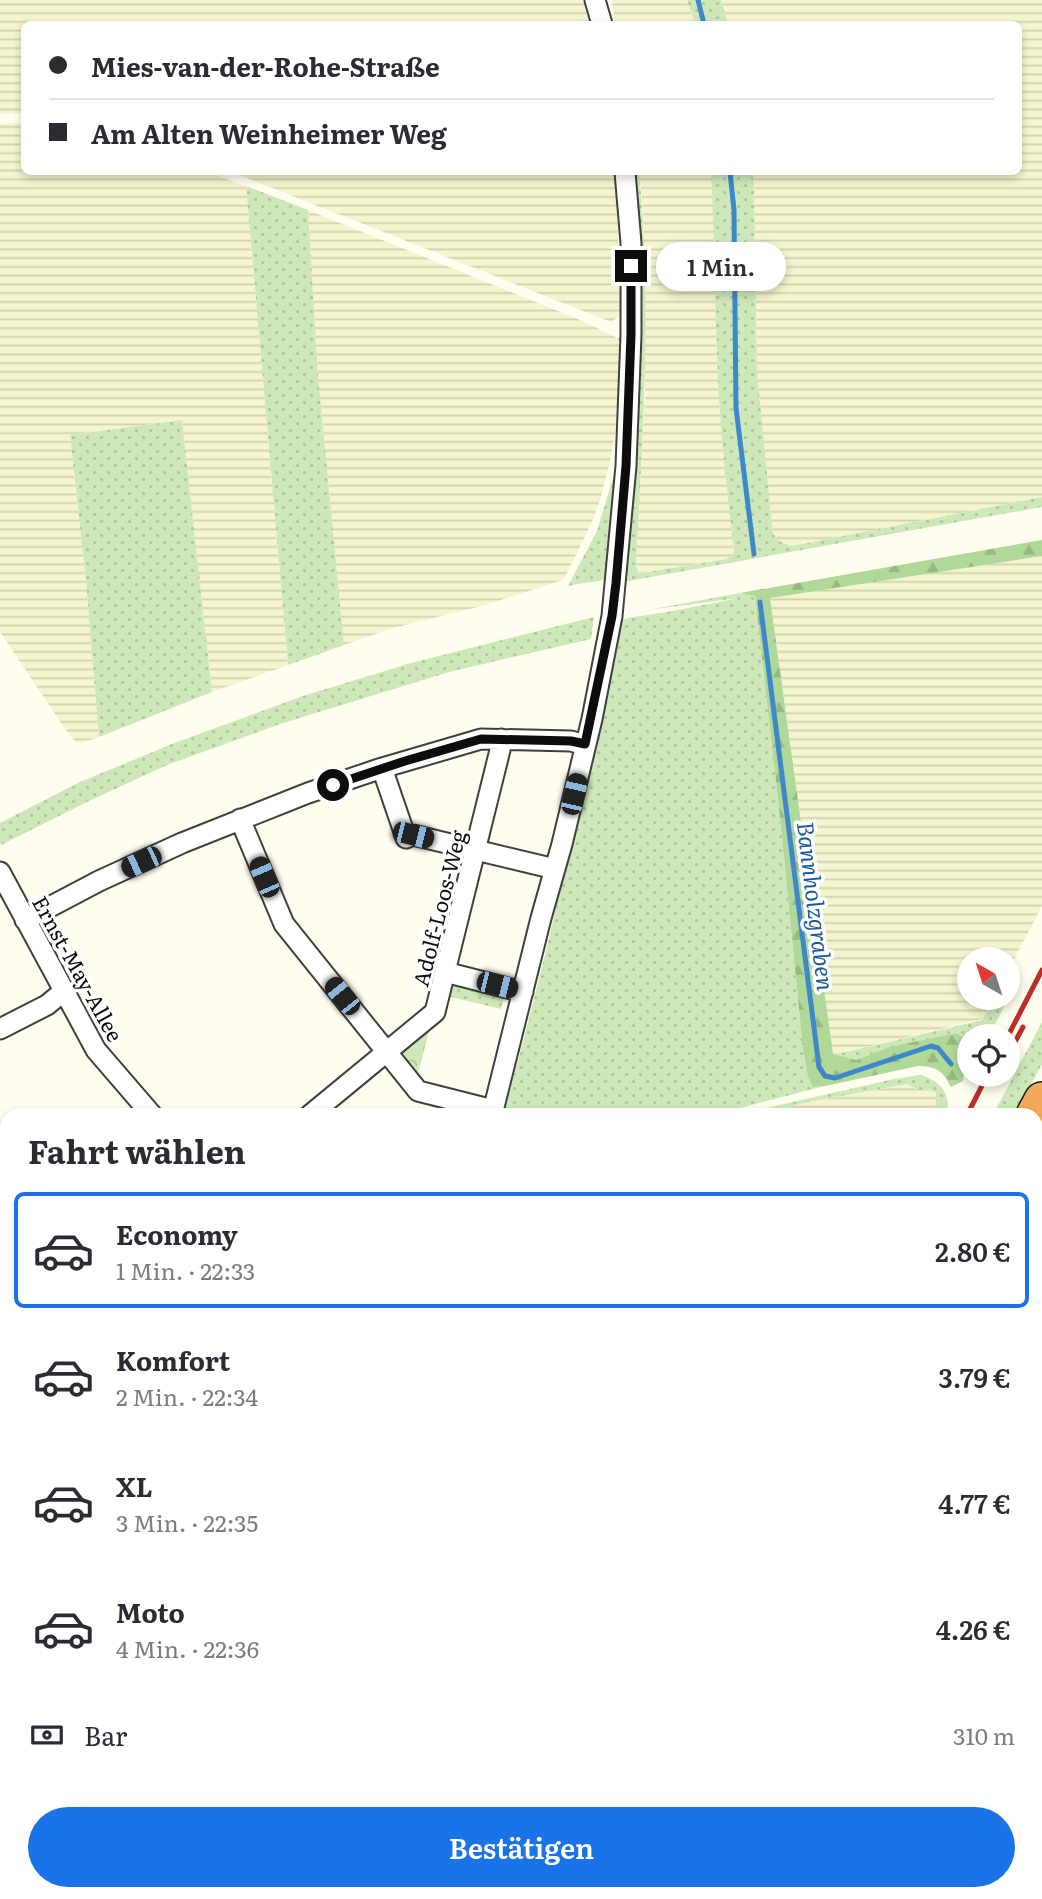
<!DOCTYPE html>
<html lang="de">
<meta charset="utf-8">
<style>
:root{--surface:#fff;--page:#f2f2f3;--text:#2b2b33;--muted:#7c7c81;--line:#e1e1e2;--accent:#1a73e8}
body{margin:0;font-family:Literata,serif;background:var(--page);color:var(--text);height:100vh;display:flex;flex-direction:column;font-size:26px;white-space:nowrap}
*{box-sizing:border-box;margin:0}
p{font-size:23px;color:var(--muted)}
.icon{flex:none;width:38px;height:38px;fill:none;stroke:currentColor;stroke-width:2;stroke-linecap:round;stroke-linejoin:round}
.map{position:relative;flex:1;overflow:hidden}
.side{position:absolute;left:0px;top:1108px;width:1043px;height:793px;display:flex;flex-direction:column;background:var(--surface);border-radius:21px 21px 0 0;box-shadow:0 4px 10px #0003}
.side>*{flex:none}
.guide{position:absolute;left:21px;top:21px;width:1001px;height:154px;border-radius:10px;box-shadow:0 4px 10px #0003;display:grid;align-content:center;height:154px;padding:0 28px;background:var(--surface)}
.needle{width:46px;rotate:321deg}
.controls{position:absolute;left:957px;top:947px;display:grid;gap:14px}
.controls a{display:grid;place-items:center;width:63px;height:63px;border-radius:50%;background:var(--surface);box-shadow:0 4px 10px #0003;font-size:35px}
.end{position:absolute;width:32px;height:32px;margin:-16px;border:9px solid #0d0d0d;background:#fff;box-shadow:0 0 0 4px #fff}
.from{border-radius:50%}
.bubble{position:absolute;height:49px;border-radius:24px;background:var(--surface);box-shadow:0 4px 10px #0003;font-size:23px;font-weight:600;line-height:49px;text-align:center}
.car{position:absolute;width:21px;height:42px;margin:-21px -10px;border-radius:9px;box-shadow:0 0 5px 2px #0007;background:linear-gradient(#222 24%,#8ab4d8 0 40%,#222 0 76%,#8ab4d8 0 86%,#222 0)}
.guide b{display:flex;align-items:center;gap:24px;height:66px;font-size:26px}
.guide b+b{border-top:2px solid var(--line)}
.guide i{width:18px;height:18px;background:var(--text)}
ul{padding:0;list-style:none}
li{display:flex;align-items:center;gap:21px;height:116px;margin:0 14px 10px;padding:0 14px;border:4px solid transparent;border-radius:10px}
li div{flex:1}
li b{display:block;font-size:26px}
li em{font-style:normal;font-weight:600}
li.active{border-color:var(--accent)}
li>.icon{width:63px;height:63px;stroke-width:1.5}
h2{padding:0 28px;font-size:32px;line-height:84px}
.pay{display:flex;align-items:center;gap:18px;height:77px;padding:0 28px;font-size:26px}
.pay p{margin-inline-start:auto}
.button{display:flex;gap:14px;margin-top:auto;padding:14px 28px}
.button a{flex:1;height:80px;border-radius:42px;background:var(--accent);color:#fff;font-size:28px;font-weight:600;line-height:80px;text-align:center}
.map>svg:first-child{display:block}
.farmland{fill:url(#farmland-rules)}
.grass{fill:url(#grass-dots)}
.forest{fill:url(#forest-firs)}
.park{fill:url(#park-crowns)}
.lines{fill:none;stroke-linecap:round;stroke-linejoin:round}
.stream{stroke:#3d87ca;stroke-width:5}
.minor-casing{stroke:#404040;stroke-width:23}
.motorway-casing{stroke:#1e1e1e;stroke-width:38}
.minor{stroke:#fff;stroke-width:19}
.motorway{stroke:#f1ab5a;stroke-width:35}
.rail{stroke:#ba2d29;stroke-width:5}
.route{stroke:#0d0d0d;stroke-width:9}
.labels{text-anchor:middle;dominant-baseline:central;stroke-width:7;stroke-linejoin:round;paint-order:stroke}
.street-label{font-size:21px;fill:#0d0d0d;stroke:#fff}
.water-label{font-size:23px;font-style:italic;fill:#1a599c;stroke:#fff}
</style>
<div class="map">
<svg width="1042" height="1899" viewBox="0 0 1042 1899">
<defs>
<pattern id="farmland-rules" width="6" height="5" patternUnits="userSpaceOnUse" patternTransform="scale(1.75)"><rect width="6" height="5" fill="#f4f4cf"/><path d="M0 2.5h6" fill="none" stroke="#d0d0b1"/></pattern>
<pattern id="grass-dots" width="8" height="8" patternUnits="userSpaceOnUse" patternTransform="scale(1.75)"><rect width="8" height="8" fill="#cee8b9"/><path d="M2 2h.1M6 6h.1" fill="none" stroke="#b0c69e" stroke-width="1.8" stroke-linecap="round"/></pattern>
<pattern id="forest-firs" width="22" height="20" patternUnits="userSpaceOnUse" patternTransform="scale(1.75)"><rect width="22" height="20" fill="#b0d899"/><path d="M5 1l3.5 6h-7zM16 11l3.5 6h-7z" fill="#96b883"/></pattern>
<pattern id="park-crowns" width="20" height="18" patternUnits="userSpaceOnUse" patternTransform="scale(1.75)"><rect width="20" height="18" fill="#cee8b9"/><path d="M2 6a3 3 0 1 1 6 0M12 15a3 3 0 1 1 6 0" fill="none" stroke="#b0c69e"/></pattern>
</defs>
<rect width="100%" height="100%" fill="#fffdee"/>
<path class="farmland" d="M 0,0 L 584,0 L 591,24 L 24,24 L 24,113 L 0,114 Z
M 611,0 L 687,0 L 695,24 L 616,24 Z
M 721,0 L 1042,0 L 1042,497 L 792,546 L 782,544 L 773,535 L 757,372 L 754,184 L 752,172 L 1018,172 L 1018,24 L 728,24 Z
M 24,123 L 24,172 L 207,172 L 246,186 L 288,665 L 212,692 L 182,420 L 70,435 L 86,581 L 99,737 L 82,743 L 76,742 L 68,733 L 0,632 L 0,124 Z
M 232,172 L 614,172 L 618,229 L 620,316 L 611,322 Z
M 639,172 L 711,172 L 715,237 L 716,341 L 720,413 L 734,551 L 733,555 L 726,559 L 642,573 L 639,572 L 636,564 L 645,396 L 645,281 L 643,210 Z
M 308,210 L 585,322 L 617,338 L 620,342 L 622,348 L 616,429 L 609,466 L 600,500 L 591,524 L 565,577 L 560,581 L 482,606 L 393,628 L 344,645 L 318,375 Z
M 1042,556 L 1042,906 L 1008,971 L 1008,959 L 970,959 L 970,998 L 994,998 L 982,1019 L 833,1055 L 770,597 Z
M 908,1084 L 919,1090 L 930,1090 L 936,1093 L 936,1106 L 932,1115 L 757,1115 L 808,1102 Z
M 1036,1314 L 1042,1329 L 1042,1899 L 898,1899 L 891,1894 L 1036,1894 Z"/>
<path class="grass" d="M 687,0 L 721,0 L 728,24 L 695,24 Z
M 633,172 L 639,172 C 652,302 643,433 636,564 L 638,572 L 642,573 L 726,559 L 733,555 L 734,551 C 729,505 723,459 720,412 C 714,332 716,252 711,172 L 752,172 L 754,184 L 757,372 L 773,534 C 779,542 783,544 792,546 L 1042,497 L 1042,507 L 623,582 C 635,467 644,351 639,235 C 638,214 635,193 633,172 Z
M 246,186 L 308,210 L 318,375 L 344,645 L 288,665 Z
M 617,338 L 624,339 L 610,578 C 595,583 583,582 568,586 L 597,531 L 615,471 L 616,429 L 622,348 L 620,342 Z
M 182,420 L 212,692 L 99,737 L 86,581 L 70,435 Z
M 740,593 L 755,596 L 781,827 L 803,1050 L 808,1077 L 813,1087 L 825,1086 L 713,1115 L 503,1115 C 549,953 583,789 619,625 L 622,620 L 628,618 L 673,611 L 739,598 L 648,610 Z
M 594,617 L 591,639 L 449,672 L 280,724 L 167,765 L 91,800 L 1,845 L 0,842 L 0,823 L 80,782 L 177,742 L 303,696 L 411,663 Z
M 451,981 L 505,995 L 501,1009 L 447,996 Z
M 1008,994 L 1010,995 L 989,1036 L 970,1036 L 969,1040 L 956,1033 L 889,1047 L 856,1060 L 833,1055 L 982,1020 L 994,998 L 1008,998 Z
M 1042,1022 L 1042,1064 L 1015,1115 L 993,1115 Z
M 920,1075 C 939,1080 953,1094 946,1115 L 932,1115 L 936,1106 L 936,1093 L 930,1090 L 919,1090 L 907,1084 L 808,1102 L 757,1115 L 736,1115 L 894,1079 Z
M 1042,1217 L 1042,1329 L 1036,1314 L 1036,1229 Z
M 743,1894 L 839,1894 L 844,1899 L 741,1899 Z"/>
<path class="forest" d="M 1042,540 L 1042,556 L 770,598 L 833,1054 L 856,1060 L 889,1047 L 956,1033 L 969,1040 L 963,1081 L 951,1087 C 943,1071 936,1066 918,1066 L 825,1086 L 813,1087 L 808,1077 L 803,1050 L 781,827 L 755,596 L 740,593 Z
M 299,1894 L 529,1894 L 526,1899 L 303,1899 Z"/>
<path class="park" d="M 431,1023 L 417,1078 L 395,1051 Z
M 0,1139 L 7,1152 L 7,1337 L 0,1324 Z"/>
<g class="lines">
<path class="stream" d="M 698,0 L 704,24
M 730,172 L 734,210 L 736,408 L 754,554
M 760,602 L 819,1067 L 825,1076 L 835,1078 L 931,1046 L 938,1048 L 951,1064
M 1036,1284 L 1042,1299"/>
<g class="minor-casing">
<path id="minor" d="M 595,0 L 602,24
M 382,768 L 406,838 L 413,835 L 555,869
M 240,819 L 284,924 L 418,1091 L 493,1110
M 0,872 L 96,1050 L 152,1115
M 25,920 L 99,881 L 182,843 L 308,793 L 382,768 L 481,739 L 571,741 L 585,745
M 445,972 L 523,992
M 0,1029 L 47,1005 L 64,991
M 310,1115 L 435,1012 L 500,750 L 501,739
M 492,1115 L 541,918 L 562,844 L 592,719 L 612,616 L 626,466 L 631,335 L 631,243 L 625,172
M 0,1546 L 7,1553
M 0,1726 L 7,1707
M 0,1819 L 7,1822
M 71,1899 L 73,1894"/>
</g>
<g class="motorway-casing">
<path id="motorway" d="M 1034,1115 L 1042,1100
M 1036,1182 L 1042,1170
M 851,1894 L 855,1899
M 659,1899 L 662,1894
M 690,1899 L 692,1894
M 722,1899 L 724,1894"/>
</g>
<use href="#minor" class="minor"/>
<use href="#motorway" class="motorway"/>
<path class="rail" d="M 1008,1036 L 1042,970
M 1008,1055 L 1023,1027
M 967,1115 L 988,1074
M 568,1899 L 571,1894"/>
</g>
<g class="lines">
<path class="route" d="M 333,785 L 405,761 L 481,739 L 571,741 L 585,744 L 612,616 L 616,583 L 626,466 L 631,335 L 631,266"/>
</g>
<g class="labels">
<g class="street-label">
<text transform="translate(438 908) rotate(-76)">Adolf-Loos-Weg</text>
<text transform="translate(79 968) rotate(61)">Ernst-May-Allee</text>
</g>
<g class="water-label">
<text transform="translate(817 906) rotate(83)">Bannholzgraben</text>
</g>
</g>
</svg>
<div class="controls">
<a><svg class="needle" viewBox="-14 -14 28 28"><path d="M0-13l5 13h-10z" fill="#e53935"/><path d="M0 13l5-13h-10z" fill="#7c7c81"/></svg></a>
<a><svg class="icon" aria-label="locate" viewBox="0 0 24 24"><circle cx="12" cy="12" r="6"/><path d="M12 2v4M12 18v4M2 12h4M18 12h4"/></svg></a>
</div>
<i class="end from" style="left:333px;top:785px"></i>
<i class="end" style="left:631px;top:266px"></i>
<div class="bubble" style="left:656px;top:242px;width:130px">1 Min.</div>
<i class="car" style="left:574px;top:794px;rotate:13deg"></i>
<i class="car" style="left:413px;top:835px;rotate:104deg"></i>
<i class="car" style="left:141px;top:862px;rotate:245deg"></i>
<i class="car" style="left:264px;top:877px;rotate:337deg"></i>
<i class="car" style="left:497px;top:985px;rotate:104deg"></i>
<i class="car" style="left:342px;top:996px;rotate:321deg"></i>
<div class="guide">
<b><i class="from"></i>Mies-van-der-Rohe-Straße</b>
<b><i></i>Am Alten Weinheimer Weg</b>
</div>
<section class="side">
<h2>Fahrt wählen</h2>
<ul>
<li class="active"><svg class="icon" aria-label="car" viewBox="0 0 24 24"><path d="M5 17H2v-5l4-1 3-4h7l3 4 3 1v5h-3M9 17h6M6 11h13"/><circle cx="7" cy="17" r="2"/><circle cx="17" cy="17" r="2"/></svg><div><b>Economy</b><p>1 Min. · 22:33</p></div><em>2.80 €</em></li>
<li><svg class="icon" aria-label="car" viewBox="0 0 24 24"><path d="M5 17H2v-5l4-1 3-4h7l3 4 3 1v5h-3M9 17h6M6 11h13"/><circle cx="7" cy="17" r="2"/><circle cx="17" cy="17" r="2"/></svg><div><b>Komfort</b><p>2 Min. · 22:34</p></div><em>3.79 €</em></li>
<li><svg class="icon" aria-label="car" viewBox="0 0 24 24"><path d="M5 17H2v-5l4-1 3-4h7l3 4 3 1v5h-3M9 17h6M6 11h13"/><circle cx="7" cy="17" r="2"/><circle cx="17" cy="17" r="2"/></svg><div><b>XL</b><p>3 Min. · 22:35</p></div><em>4.77 €</em></li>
<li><svg class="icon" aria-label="car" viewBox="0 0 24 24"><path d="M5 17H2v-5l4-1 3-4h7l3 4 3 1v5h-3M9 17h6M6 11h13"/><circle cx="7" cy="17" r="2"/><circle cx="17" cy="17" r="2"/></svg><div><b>Moto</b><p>4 Min. · 22:36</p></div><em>4.26 €</em></li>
</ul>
<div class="pay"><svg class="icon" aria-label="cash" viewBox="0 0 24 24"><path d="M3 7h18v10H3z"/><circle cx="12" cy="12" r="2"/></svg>Bar<p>310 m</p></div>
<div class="button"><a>Bestätigen</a></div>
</section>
</div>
